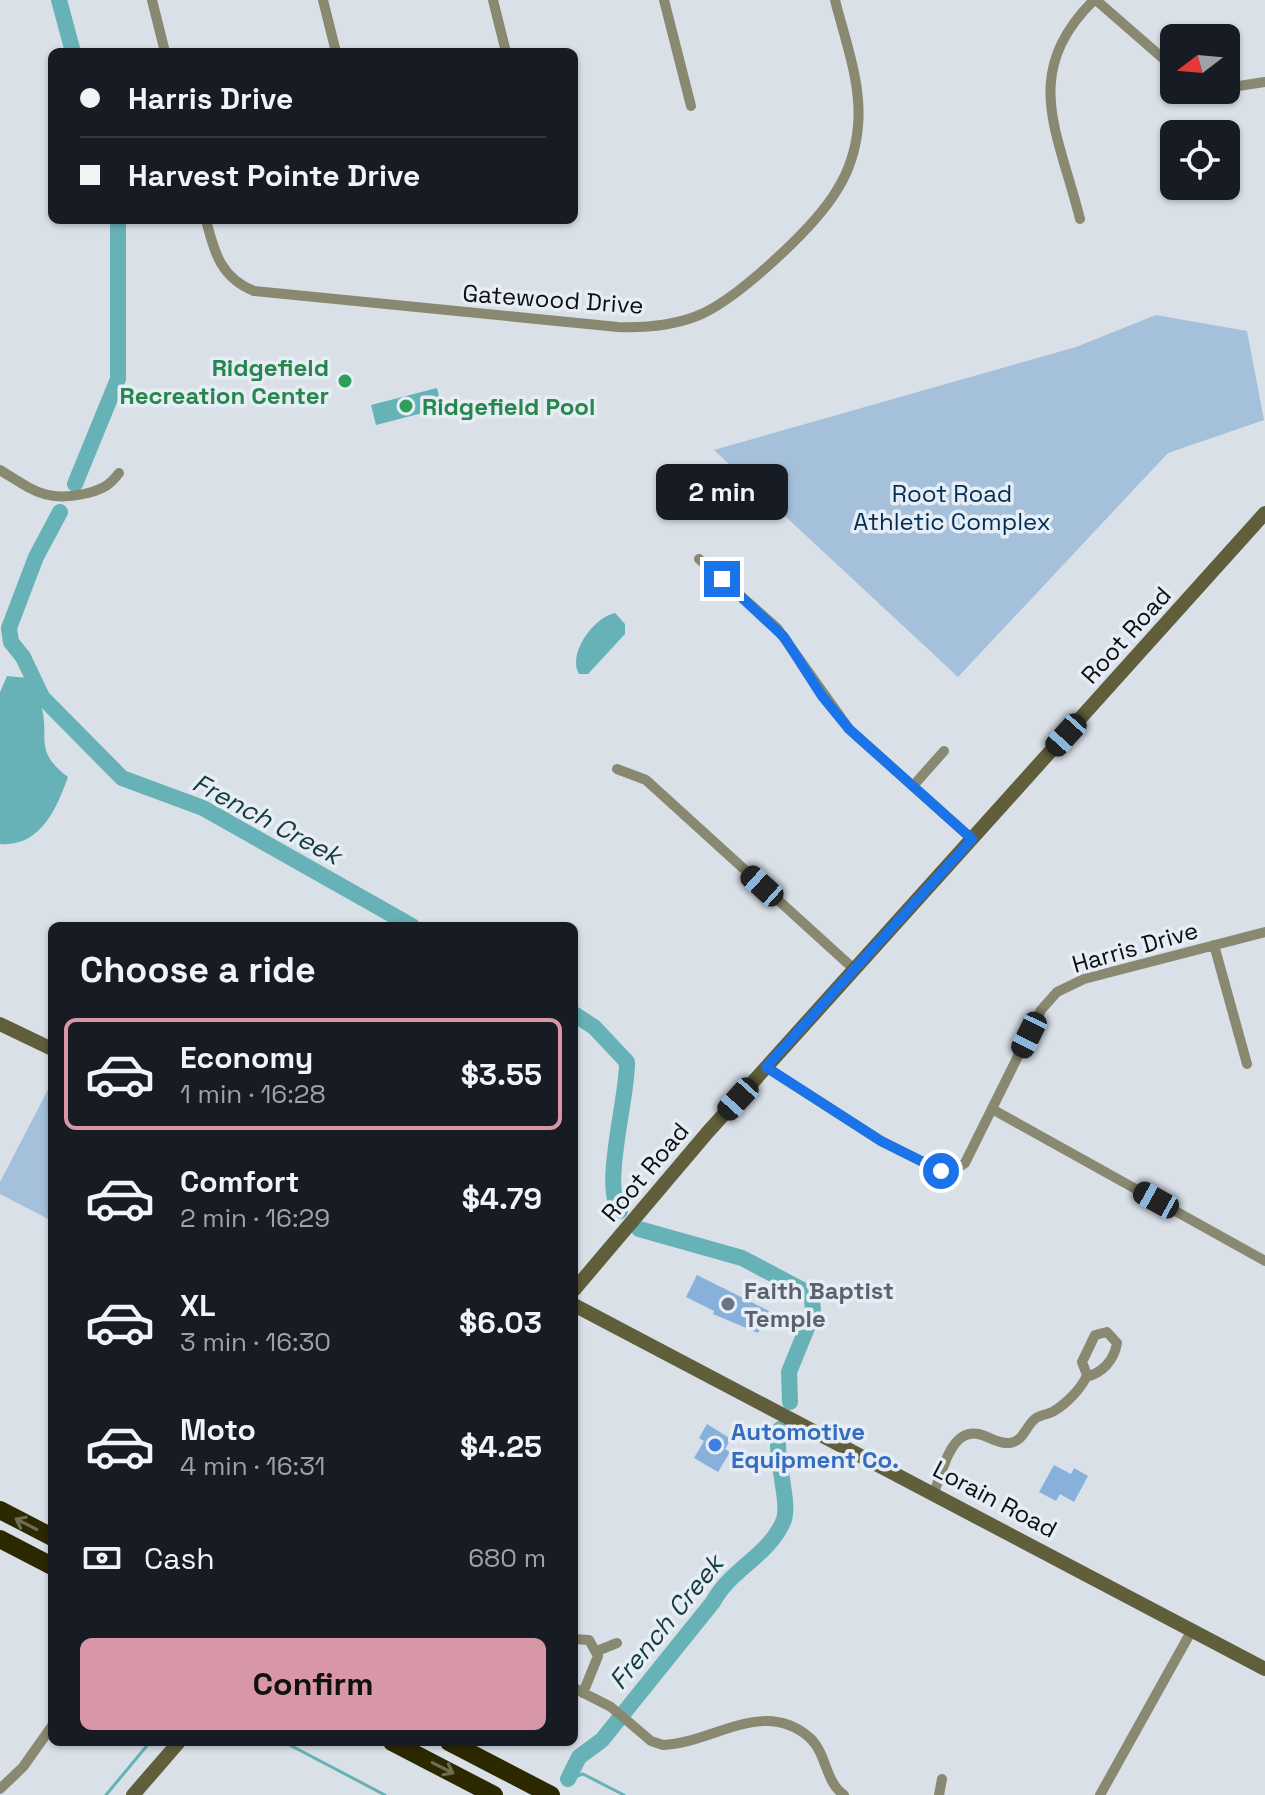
<!DOCTYPE html>
<meta charset="utf-8">
<style>
:root{--surface:#171b24;--page:#242831;--text:#f1f3f6;--muted:#9ea1a6;--line:#363941;--accent:#d797a7}
body{margin:0;font-family:"Space Grotesk",sans-serif;background:var(--page);color:var(--text);height:100vh;display:flex;flex-direction:column;font-size:30px;white-space:nowrap}
*{box-sizing:border-box;margin:0}
p{font-size:26px;color:var(--muted)}
.icon{flex:none;width:44px;height:44px;fill:none;stroke:currentColor;stroke-width:2;stroke-linecap:round;stroke-linejoin:round}
.map{position:relative;flex:1;overflow:hidden}
.details{position:absolute;left:48px;top:922px;width:530px;height:824px;display:flex;flex-direction:column;background:var(--surface);border-radius:12px;box-shadow:0 2px 6px #0004}
.details>*{flex:none}
.banner{position:absolute;left:48px;top:48px;width:530px;height:176px;border-radius:12px;box-shadow:0 2px 6px #0004;display:grid;align-content:center;height:176px;padding:0 32px;background:var(--surface)}
.needle{width:52px;rotate:254deg}
.fabs{position:absolute;left:1160px;top:24px;display:grid;gap:16px}
.fabs a{display:grid;place-items:center;width:80px;height:80px;border-radius:12px;background:var(--surface);box-shadow:0 2px 6px #0004;font-size:40px}
.end{position:absolute;width:36px;height:36px;margin:-18px;border:10px solid #1a73e8;background:#fff;box-shadow:0 0 0 4px #fff}
.from{border-radius:50%}
.bubble{position:absolute;height:56px;border-radius:12px;background:var(--surface);box-shadow:0 2px 6px #0004;font-size:26px;font-weight:600;line-height:56px;text-align:center}
.car{position:absolute;width:24px;height:48px;margin:-24px -12px;border-radius:10px;box-shadow:0 0 6px 2px #0007;background:linear-gradient(#222 24%,#8ab4d8 0 40%,#222 0 76%,#8ab4d8 0 86%,#222 0)}
.banner b{display:flex;align-items:center;gap:28px;height:76px;font-size:30px}
.banner b+b{border-top:2px solid var(--line)}
.banner i{width:20px;height:20px;background:var(--text)}
ul{padding:0;list-style:none}
li{display:flex;align-items:center;gap:24px;height:112px;margin:0 16px 12px;padding:0 16px;border:4px solid transparent;border-radius:12px}
li div{flex:1}
li b{display:block;font-size:30px}
li em{font-style:normal;font-weight:600}
li.active{border-color:var(--accent)}
li>.icon{width:72px;height:72px;stroke-width:1.5}
h2{padding:0 32px;font-size:36px;line-height:96px}
.pay{display:flex;align-items:center;gap:20px;height:88px;padding:0 32px;font-size:30px}
.pay p{margin-inline-start:auto}
.action{display:flex;gap:16px;margin-top:auto;padding:16px 32px}
.action a{flex:1;height:92px;border-radius:12px;background:var(--accent);color:#111;font-size:32px;font-weight:600;line-height:92px;text-align:center}
.map>svg:first-child{display:block}
.green{fill:#a5c0da}
.water{fill:#66b2b7}
.lines{fill:none;stroke-linecap:round;stroke-linejoin:round}
.stream{stroke:#66b2b7;stroke-width:3}
.river{stroke:#66b2b7;stroke-width:16}
.building{fill:#87b1db}
.street{stroke:#898870;stroke-width:10}
.secondary{stroke:#605e3b;stroke-width:14}
.highway{stroke:#2c2800;stroke-width:18}
.oneway{stroke:#6d6d56}
.route{stroke:#1a73e8;stroke-width:10}
.leisure-dot{fill:#2e9e5b;stroke:#e6edf5;stroke-width:3}
.worship-dot{fill:#6b7280;stroke:#e6edf5;stroke-width:3}
.shop-dot{fill:#3f7fe0;stroke:#e6edf5;stroke-width:3}
.labels{text-anchor:middle;dominant-baseline:central;stroke-width:7;stroke-linejoin:round;paint-order:stroke}
.street-label{font-size:24px;fill:#0c0e11;stroke:#e6edf5}
.leisure-label{font-size:24px;font-weight:bold;fill:#27864d;stroke:#e6edf5;text-anchor:end}
.park-label{font-size:24px;fill:#002e54;stroke:#e6edf5}
.worship-label{font-size:24px;font-weight:bold;fill:#5b616d;stroke:#e6edf5;text-anchor:start}
.shop-label{font-size:24px;font-weight:bold;fill:#366cbe;stroke:#e6edf5;text-anchor:start}
.water-label{font-size:26px;font-style:italic;fill:#153b3d;stroke:#e6edf5}
</style>
<div class="map">
<svg width="1265" height="1795" viewBox="0 0 1265 1795">
<rect width="100%" height="100%" fill="#d9e0e8"/>
<path class="green" d="M 1156,315 L 1247,331 L 1264,420 L 1168,453 L 958,677 L 714,450 L 1076,347 Z
M 52,1082 L 52,1221 L 0,1194 L 0,1182 Z"/>
<path class="water" d="M 437,388 L 442,408 L 376,425 L 371,405 Z
M 615,613 L 625,624 L 625,634 L 588,674 L 579,674 C 567,654 594,617 615,613 Z
M 7,676 L 28,678 C 32,686 37,694 40,702 C 52,737 31,749 68,777 C 56,810 40,847 0,844 L 0,692 Z"/>
<g class="lines">
<path class="stream" d="M 284,1742 L 385,1795
M 568,1779 L 583,1774 L 624,1795
M 106,1795 L 150,1742"/>
<path class="river" d="M 59,0 L 73,52
M 75,484 L 118,379 L 118,220
M 60,512 L 36,557 L 9,628 L 11,642 L 23,657 L 42,697 L 122,778 L 203,808 L 412,926
M 574,1014 L 594,1027 L 627,1062 C 628,1096 601,1188 620,1211
M 639,1229 L 742,1258 L 812,1295 L 813,1313 L 789,1372 L 790,1402
M 568,1779 L 579,1757 L 602,1740 L 713,1602 C 730,1570 769,1555 783,1522 C 792,1503 772,1455 780,1429"/>
</g>
<path class="building" d="M 697,1275 L 769,1311 L 758,1333 L 713,1314 L 714,1311 L 686,1297 Z
M 707,1424 L 731,1439 L 725,1449 L 730,1452 L 718,1472 L 694,1458 L 704,1441 L 699,1438 Z
M 1054,1465 L 1071,1474 L 1074,1468 L 1088,1476 L 1074,1502 L 1060,1494 L 1056,1501 L 1039,1492 Z"/>
<g class="lines">
<path class="street" d="M 152,0 L 165,52
M 323,0 L 336,52
M 493,0 L 506,52
M 664,0 L 691,106
M 1096,0 L 1174,68
M 1226,88 L 1265,82
M 1080,219 C 1058,131 1020,73 1094,0
M 206,220 C 214,252 221,278 254,291 L 618,327 C 645,328 671,326 697,316 C 737,300 815,227 837,190 C 849,171 856,149 858,126 C 862,84 845,40 835,0
M 0,470 C 34,491 47,503 88,493 C 103,489 110,485 119,473
M 699,559 L 777,628 L 849,729 L 972,839
M 617,769 L 646,780 L 855,970
M 913,786 L 944,751
M 1214,945 L 1247,1064
M 766,1067 L 881,1141 L 941,1171 L 953,1171 L 965,1163 L 1041,1010 L 1057,992 L 1084,979 L 1265,932
M 992,1109 L 1265,1261
M 934,1492 C 941,1476 947,1447 962,1437 C 980,1426 993,1445 1010,1443 C 1024,1441 1026,1425 1036,1418 C 1041,1415 1049,1414 1054,1411 C 1066,1404 1082,1388 1087,1375 L 1082,1362 L 1095,1335 L 1107,1332 L 1117,1343 C 1114,1361 1102,1373 1086,1377
M 574,1639 L 589,1640 L 598,1656 L 583,1693
M 597,1651 L 617,1643
M 574,1688 L 611,1707 L 651,1741 L 663,1745 C 713,1743 764,1697 810,1738 C 827,1754 825,1782 844,1795
M 0,1789 L 23,1767 L 52,1726
M 939,1795 L 942,1779
M 1100,1795 L 1192,1630"/>
<path class="secondary" d="M 0,1024 L 52,1049
M 574,1290 L 707,1133 L 1265,513
M 574,1305 L 1265,1669
M 133,1795 L 179,1742"/>
<path class="highway" d="M 0,1510 L 52,1537
M 0,1539 L 52,1566
M 392,1742 L 494,1795
M 449,1742 L 551,1795"/>
</g>
<defs><path id="oneway-shaft" d="M-6 0H5M1.5-3L5.5 0L1.5 3" fill="none" stroke-width="1.6" stroke-linecap="round" stroke-linejoin="round" transform="scale(2)"/></defs>
<g class="oneway">
<use href="#oneway-shaft" transform="translate(26 1524) rotate(-153)"/>
<use href="#oneway-shaft" transform="translate(443 1768) rotate(27)"/>
</g>
<g class="lines">
<path class="route" d="M 722,579 L 784,637 L 822,696 L 849,729 L 972,839 L 766,1067 L 881,1141 L 941,1171"/>
</g>
<g class="leisure-dot">
<circle cx="345" cy="381" r="8"/>
<circle cx="406" cy="406" r="8"/>
</g>
<circle class="worship-dot" cx="728" cy="1304" r="8"/>
<circle class="shop-dot" cx="715" cy="1445" r="8"/>
<g class="labels">
<g class="street-label">
<text transform="translate(553 299) rotate(4)">Gatewood Drive</text>
<text transform="translate(1126 635) rotate(-48)">Root Road</text>
<text transform="translate(1135 947) rotate(-16)">Harris Drive</text>
<text transform="translate(645 1172) rotate(-50)">Root Road</text>
<text transform="translate(995 1499) rotate(28)">Lorain Road</text>
</g>
<g class="leisure-label">
<text x="329" y="367">Ridgefield<tspan x="329" dy="28">Recreation Center</tspan></text>
<text x="422" y="406" text-anchor="start">Ridgefield Pool</text>
</g>
<g class="park-label">
<text x="952" y="493">Root Road<tspan x="952" dy="28">Athletic Complex</tspan></text>
</g>
<g class="worship-label">
<text x="744" y="1290">Faith Baptist<tspan x="744" dy="28">Temple</tspan></text>
</g>
<g class="shop-label">
<text x="731" y="1431">Automotive<tspan x="731" dy="28">Equipment Co.</tspan></text>
</g>
<g class="water-label">
<text transform="translate(267 819) rotate(28)">French Creek</text>
<text transform="translate(666 1622) rotate(-51)">French Creek</text>
</g>
</g>
</svg>
<div class="fabs">
<a><svg class="needle" viewBox="-14 -14 28 28"><path d="M0-13l5 13h-10z" fill="#e53935"/><path d="M0 13l5-13h-10z" fill="#9ea1a6"/></svg></a>
<a><svg class="icon" aria-label="locate" viewBox="0 0 24 24"><circle cx="12" cy="12" r="6"/><path d="M12 2v4M12 18v4M2 12h4M18 12h4"/></svg></a>
</div>
<i class="end from" style="left:941px;top:1171px"></i>
<i class="end" style="left:722px;top:579px"></i>
<div class="bubble" style="left:656px;top:464px;width:132px">2 min</div>
<i class="car" style="left:1066px;top:735px;rotate:222deg"></i>
<i class="car" style="left:762px;top:886px;rotate:312deg"></i>
<i class="car" style="left:1029px;top:1035px;rotate:206deg"></i>
<i class="car" style="left:738px;top:1099px;rotate:222deg"></i>
<i class="car" style="left:1156px;top:1200px;rotate:299deg"></i>
<div class="banner">
<b><i class="from"></i>Harris Drive</b>
<b><i></i>Harvest Pointe Drive</b>
</div>
<section class="details">
<h2>Choose a ride</h2>
<ul>
<li class="active"><svg class="icon" aria-label="car" viewBox="0 0 24 24"><path d="M5 17H2v-5l4-1 3-4h7l3 4 3 1v5h-3M9 17h6M6 11h13"/><circle cx="7" cy="17" r="2"/><circle cx="17" cy="17" r="2"/></svg><div><b>Economy</b><p>1 min · 16:28</p></div><em>$3.55</em></li>
<li><svg class="icon" aria-label="car" viewBox="0 0 24 24"><path d="M5 17H2v-5l4-1 3-4h7l3 4 3 1v5h-3M9 17h6M6 11h13"/><circle cx="7" cy="17" r="2"/><circle cx="17" cy="17" r="2"/></svg><div><b>Comfort</b><p>2 min · 16:29</p></div><em>$4.79</em></li>
<li><svg class="icon" aria-label="car" viewBox="0 0 24 24"><path d="M5 17H2v-5l4-1 3-4h7l3 4 3 1v5h-3M9 17h6M6 11h13"/><circle cx="7" cy="17" r="2"/><circle cx="17" cy="17" r="2"/></svg><div><b>XL</b><p>3 min · 16:30</p></div><em>$6.03</em></li>
<li><svg class="icon" aria-label="car" viewBox="0 0 24 24"><path d="M5 17H2v-5l4-1 3-4h7l3 4 3 1v5h-3M9 17h6M6 11h13"/><circle cx="7" cy="17" r="2"/><circle cx="17" cy="17" r="2"/></svg><div><b>Moto</b><p>4 min · 16:31</p></div><em>$4.25</em></li>
</ul>
<div class="pay"><svg class="icon" aria-label="cash" viewBox="0 0 24 24"><path d="M3 7h18v10H3z"/><circle cx="12" cy="12" r="2"/></svg>Cash<p>680 m</p></div>
<div class="action"><a>Confirm</a></div>
</section>
</div>
